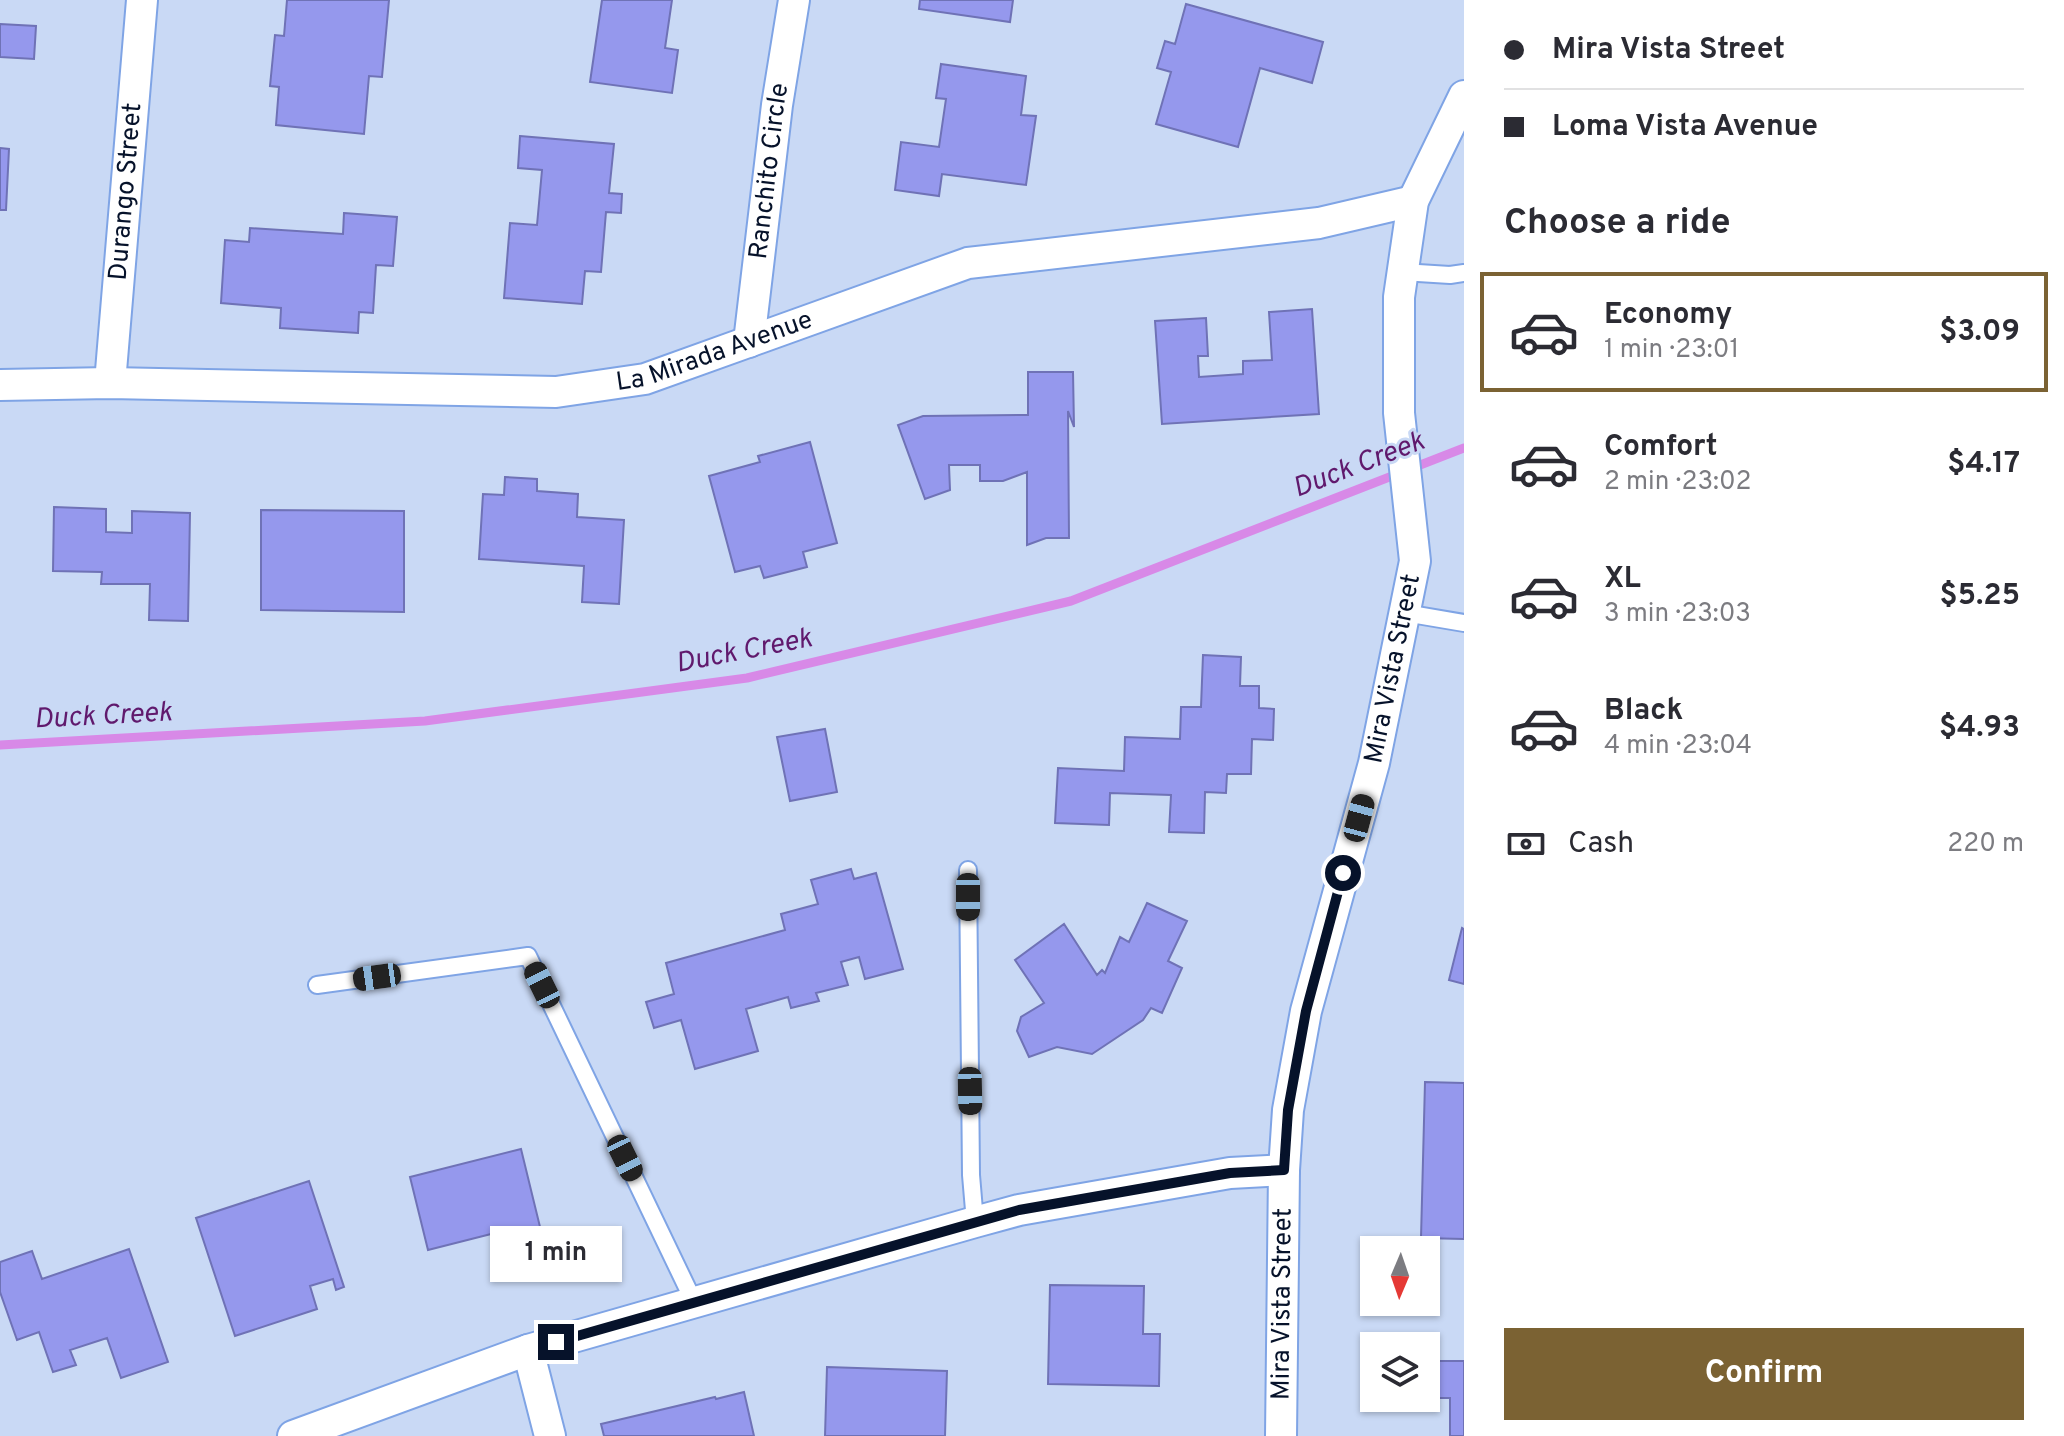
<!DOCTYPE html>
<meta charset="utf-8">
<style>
:root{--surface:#fff;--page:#f2f2f3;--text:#2b2b33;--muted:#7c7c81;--line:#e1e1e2;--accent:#7b6233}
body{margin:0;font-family:Overpass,sans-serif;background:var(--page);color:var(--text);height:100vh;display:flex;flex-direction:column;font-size:30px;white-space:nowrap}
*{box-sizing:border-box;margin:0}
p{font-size:26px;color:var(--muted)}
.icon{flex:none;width:44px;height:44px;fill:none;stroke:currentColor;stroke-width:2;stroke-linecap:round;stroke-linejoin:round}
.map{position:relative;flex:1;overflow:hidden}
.sheet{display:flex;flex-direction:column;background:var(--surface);width:600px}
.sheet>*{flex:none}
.hud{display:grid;align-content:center;height:176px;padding:0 40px;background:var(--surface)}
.needle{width:52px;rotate:182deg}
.fabs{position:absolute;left:1360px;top:1236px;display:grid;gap:16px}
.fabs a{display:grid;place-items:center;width:80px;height:80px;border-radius:0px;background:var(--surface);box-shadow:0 2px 6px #0004;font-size:40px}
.end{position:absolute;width:36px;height:36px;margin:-18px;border:10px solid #06122a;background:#fff;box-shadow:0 0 0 4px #fff}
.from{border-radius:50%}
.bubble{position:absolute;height:56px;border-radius:0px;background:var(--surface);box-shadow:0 2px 6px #0004;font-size:26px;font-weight:700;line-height:56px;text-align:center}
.car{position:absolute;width:24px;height:48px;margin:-24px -12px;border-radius:10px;box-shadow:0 0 6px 2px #0007;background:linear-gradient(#222 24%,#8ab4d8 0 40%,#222 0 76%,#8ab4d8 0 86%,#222 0)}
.hud b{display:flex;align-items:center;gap:28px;height:76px;font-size:30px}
.hud b+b{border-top:2px solid var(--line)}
.hud i{width:20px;height:20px;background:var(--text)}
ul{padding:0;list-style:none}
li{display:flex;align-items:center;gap:24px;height:120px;margin:0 16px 12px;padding:0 24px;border:4px solid transparent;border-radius:0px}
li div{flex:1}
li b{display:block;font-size:30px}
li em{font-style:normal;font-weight:700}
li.on{border-color:var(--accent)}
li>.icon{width:72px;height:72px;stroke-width:1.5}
h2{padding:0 40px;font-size:36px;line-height:96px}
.pay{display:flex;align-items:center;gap:20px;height:88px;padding:0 40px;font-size:30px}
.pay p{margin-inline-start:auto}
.action{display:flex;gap:16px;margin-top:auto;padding:16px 40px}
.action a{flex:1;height:92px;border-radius:0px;background:var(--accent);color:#fff;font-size:32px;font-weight:700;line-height:92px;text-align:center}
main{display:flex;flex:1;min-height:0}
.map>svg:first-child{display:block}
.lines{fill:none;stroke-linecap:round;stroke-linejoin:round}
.stream{stroke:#d889e7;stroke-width:9}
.building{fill:#9598ed;stroke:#6f72b6;stroke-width:2}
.service-casing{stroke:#7fa4e5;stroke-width:20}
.minor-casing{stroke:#7fa4e5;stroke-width:34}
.service{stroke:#fff;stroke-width:16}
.minor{stroke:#fff;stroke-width:30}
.route{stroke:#06122a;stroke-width:10}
.labels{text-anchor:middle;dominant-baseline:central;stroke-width:6;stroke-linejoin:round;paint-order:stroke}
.street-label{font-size:26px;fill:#06122a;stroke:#c9d9f5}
.water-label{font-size:28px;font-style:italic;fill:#60196d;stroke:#c9d9f5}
</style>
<main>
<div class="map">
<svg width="1464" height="1436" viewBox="0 0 1464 1436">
<rect width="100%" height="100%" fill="#c9d9f5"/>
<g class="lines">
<path class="stream" d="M 0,745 L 425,721 L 747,678 L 1071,601 L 1464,448"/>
</g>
<path class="building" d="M 287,0 L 389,0 L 382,77 L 369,76 L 364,134 L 276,125 L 279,87 L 270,86 L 275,35 L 284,36 Z
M 602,0 L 672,0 L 665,48 L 678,50 L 672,93 L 590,82 Z
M 920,0 L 1013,0 L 1010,22 L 919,9 Z
M 1186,4 L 1323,42 L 1312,83 L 1260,68 L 1238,147 L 1156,124 L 1171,72 L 1157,68 L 1165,41 L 1175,44 Z
M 0,24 L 36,26 L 34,59 L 0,57 Z
M 941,64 L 1026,76 L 1021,115 L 1036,116 L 1026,185 L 942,174 L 939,196 L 895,190 L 901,142 L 939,147 L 946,99 L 936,98 Z
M 520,136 L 614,144 L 609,193 L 622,194 L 621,213 L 606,212 L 601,272 L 585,271 L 582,304 L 504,298 L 510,223 L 537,225 L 542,170 L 518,168 Z
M 0,148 L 9,149 L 6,210 L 0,210 Z
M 344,213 L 397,217 L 393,266 L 376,265 L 373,313 L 359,312 L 358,333 L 280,328 L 281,308 L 221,303 L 225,240 L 249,242 L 250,228 L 343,234 Z
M 1312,309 L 1319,414 L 1162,424 L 1155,321 L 1206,318 L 1208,356 L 1198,356 L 1199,377 L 1243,374 L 1243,361 L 1272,360 L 1269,312 Z
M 1028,372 L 1073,372 L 1074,427 L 1068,411 L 1069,538 L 1046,538 L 1027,545 L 1027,472 L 1003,481 L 980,481 L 980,465 L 949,465 L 950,490 L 925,499 L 898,425 L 923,416 L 1028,415 Z
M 810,442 L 837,543 L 803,552 L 807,567 L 764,578 L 760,566 L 735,572 L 709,476 L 760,462 L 758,456 Z
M 505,477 L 537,479 L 537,491 L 578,494 L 577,517 L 624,520 L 619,604 L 582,602 L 584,566 L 479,559 L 483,494 L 504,495 Z
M 54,507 L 106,509 L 106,532 L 132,533 L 132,511 L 190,513 L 188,621 L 149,620 L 150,584 L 101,584 L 102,572 L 53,571 Z
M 261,510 L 404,511 L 404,612 L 261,610 Z
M 1203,655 L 1241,657 L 1240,686 L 1259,686 L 1259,708 L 1274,709 L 1273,740 L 1252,739 L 1251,774 L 1227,774 L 1226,793 L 1205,792 L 1204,833 L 1169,832 L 1171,795 L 1110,793 L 1109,825 L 1055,823 L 1058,768 L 1124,771 L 1125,737 L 1180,739 L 1181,707 L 1201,707 Z
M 825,729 L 837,792 L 790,801 L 777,737 Z
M 851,869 L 854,879 L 876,873 L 903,969 L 865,979 L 859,957 L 841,962 L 848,985 L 816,993 L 819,1001 L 791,1008 L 788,997 L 746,1009 L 758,1051 L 695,1069 L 681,1020 L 654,1028 L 646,1002 L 674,994 L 666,963 L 785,930 L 781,914 L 818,904 L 811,880 Z
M 1147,903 L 1187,921 L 1168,961 L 1182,968 L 1162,1013 L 1151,1008 L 1143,1020 L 1092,1054 L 1057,1047 L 1029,1057 L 1017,1031 L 1021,1017 L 1044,1003 L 1015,960 L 1064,924 L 1097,975 L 1102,970 L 1105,973 L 1120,937 L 1129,942 Z
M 1462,928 L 1464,929 L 1464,984 L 1449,980 Z
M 1425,1082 L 1464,1083 L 1464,1239 L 1421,1238 Z
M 521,1149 L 541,1231 L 497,1242 L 495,1233 L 428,1250 L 410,1177 Z
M 309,1181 L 344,1287 L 336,1290 L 333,1279 L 310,1286 L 317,1309 L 235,1336 L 196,1218 Z
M 129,1249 L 168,1362 L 121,1378 L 107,1338 L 70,1350 L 76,1365 L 53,1372 L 39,1332 L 17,1340 L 0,1292 L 0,1262 L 32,1251 L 42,1279 Z
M 1050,1285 L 1144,1286 L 1143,1334 L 1160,1334 L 1159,1386 L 1048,1384 Z
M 1431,1361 L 1464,1361 L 1464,1436 L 1450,1436 L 1450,1398 L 1431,1398 Z
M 827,1367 L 947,1371 L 945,1436 L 825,1436 Z
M 744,1392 L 754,1436 L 604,1436 L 601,1424 L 715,1397 L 716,1399 Z"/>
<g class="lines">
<g class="service-casing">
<path id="service" d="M 1402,272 L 1450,275 L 1464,273
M 1405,613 L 1464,623
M 968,870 L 971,1175 L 975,1222
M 317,985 L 528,956 L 694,1302"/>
</g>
<g class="minor-casing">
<g id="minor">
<path id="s1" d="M 749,342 L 777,105 L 794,0"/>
<path id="s2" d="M 110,383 L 142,0"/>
<path id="s3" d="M 0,385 L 110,383 L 556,392 L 645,379 L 968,263 L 1319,223 L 1413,201"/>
<path d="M 528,1350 L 550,1436"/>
<path d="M 293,1436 L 528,1350 L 975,1222 L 1019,1210 L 1230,1173 L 1284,1170"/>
<path id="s4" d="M 1281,1436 L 1284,1170 L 1288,1110 L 1306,1011 L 1374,763 L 1415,561 L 1399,413 L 1399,297 L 1413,201 L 1464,96"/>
</g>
</g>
<use href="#service" class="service"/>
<use href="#minor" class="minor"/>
</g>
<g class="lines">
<path class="route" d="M 556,1342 L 1019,1210 L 1230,1173 L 1284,1170 L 1288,1110 L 1306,1011 L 1343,873"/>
</g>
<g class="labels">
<g class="street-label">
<text stroke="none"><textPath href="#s1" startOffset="172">Ranchito Circle</textPath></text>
<text stroke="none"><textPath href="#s2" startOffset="192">Durango Street</textPath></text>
<text stroke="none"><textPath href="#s3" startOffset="720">La Mirada Avenue</textPath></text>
<text stroke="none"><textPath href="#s4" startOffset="780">Mira Vista Street</textPath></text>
<text stroke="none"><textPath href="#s4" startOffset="132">Mira Vista Street</textPath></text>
</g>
<g class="water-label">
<text transform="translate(1359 466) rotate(-21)">Duck Creek</text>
<text transform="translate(744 652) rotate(-11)">Duck Creek</text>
<text transform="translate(103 717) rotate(-3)">Duck Creek</text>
</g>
</g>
</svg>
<div class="fabs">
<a><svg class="needle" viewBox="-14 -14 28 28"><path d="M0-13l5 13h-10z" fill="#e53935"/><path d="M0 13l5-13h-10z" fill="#7c7c81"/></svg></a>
<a><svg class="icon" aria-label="layers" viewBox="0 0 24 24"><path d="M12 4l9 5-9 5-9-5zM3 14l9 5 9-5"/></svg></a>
</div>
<i class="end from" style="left:1343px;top:873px"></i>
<i class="end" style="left:556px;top:1342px"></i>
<div class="bubble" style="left:490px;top:1226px;width:132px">1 min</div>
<i class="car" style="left:1359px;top:818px;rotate:15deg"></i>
<i class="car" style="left:968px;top:897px;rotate:180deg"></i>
<i class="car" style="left:377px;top:977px;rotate:262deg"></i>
<i class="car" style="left:542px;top:985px;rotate:334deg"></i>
<i class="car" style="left:970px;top:1091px;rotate:179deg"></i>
<i class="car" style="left:625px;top:1158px;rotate:154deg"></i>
</div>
<section class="sheet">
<div class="hud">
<b><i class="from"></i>Mira Vista Street</b>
<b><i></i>Loma Vista Avenue</b>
</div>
<h2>Choose a ride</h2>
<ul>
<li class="on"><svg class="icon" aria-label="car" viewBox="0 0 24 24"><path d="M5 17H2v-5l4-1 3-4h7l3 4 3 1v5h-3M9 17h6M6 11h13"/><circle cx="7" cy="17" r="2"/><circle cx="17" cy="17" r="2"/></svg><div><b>Economy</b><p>1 min · 23:01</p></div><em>$3.09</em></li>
<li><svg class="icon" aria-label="car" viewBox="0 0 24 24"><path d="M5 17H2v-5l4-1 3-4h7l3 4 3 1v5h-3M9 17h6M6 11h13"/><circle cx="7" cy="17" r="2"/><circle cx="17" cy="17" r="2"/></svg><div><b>Comfort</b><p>2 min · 23:02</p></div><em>$4.17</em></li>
<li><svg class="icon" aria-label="car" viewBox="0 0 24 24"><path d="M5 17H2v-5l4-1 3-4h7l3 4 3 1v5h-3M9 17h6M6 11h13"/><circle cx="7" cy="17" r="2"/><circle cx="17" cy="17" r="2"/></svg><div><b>XL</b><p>3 min · 23:03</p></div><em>$5.25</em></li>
<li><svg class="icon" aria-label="car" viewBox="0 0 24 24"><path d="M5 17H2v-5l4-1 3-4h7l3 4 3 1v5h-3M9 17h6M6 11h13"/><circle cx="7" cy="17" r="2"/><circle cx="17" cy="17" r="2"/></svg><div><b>Black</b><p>4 min · 23:04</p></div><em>$4.93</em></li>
</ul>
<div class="pay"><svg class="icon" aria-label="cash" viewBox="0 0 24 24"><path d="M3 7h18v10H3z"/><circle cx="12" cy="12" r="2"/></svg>Cash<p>220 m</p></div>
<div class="action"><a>Confirm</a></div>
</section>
</main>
